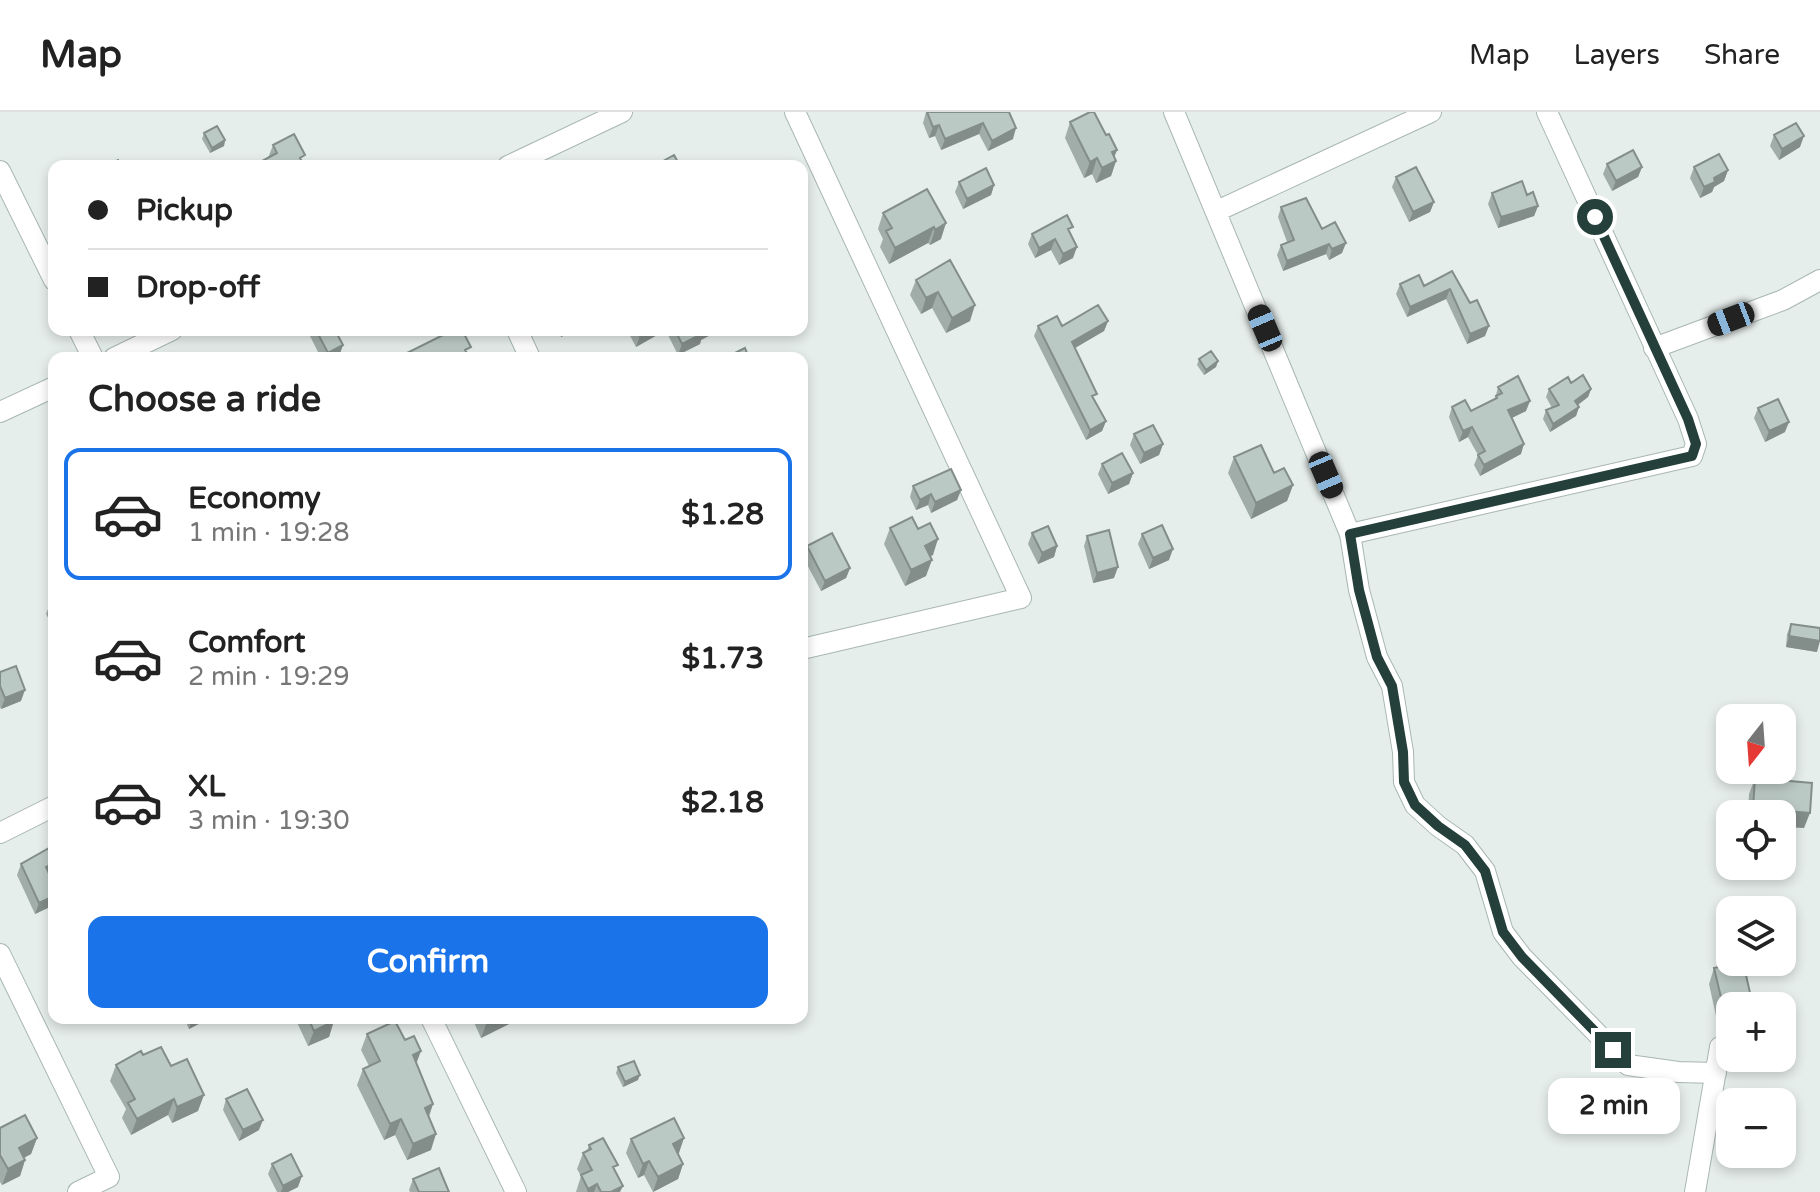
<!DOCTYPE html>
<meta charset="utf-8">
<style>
:root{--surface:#fff;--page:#f2f2f2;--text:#222;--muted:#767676;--line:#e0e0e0;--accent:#1a73e8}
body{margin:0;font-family:"Varela Round",sans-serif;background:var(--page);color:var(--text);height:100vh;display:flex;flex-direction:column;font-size:30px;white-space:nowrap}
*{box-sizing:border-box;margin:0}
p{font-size:26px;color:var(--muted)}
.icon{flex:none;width:44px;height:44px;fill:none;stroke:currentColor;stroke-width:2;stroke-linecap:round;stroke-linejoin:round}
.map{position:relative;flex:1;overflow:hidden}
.drawer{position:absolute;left:48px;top:240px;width:760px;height:672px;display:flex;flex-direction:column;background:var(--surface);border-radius:16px;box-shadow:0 4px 12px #0003}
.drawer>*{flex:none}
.banner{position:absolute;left:48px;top:48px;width:760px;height:176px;border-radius:16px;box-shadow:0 4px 12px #0003;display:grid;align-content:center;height:176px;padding:0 40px;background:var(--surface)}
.needle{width:52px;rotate:197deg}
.fabs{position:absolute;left:1716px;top:592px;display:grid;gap:16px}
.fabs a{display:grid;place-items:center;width:80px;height:80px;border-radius:16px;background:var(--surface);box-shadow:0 4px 12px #0003;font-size:40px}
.end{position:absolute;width:36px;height:36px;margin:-18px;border:10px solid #25403a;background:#fff;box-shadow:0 0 0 4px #fff}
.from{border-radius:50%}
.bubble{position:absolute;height:56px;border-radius:16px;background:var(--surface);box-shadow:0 4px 12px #0003;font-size:26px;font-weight:700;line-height:56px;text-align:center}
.car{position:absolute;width:24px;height:48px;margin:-24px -12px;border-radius:10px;box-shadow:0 0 6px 2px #0007;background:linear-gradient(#222 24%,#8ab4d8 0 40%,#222 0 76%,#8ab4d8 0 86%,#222 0)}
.banner b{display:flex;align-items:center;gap:28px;height:76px;font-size:30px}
.banner b+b{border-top:2px solid var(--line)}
.banner i{width:20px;height:20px;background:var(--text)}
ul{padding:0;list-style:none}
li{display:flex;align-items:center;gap:24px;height:132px;margin:0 16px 12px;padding:0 24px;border:4px solid transparent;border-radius:16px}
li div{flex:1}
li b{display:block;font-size:30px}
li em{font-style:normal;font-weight:700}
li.active{border-color:var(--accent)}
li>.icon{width:72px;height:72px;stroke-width:1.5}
h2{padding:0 40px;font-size:36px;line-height:96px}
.action{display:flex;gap:16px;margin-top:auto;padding:16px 40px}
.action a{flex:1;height:92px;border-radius:16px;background:var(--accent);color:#fff;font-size:32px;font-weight:700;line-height:92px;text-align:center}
header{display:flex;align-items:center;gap:48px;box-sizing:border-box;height:112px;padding:0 40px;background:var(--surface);border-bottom:2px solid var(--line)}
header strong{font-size:38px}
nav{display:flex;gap:44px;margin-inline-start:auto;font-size:28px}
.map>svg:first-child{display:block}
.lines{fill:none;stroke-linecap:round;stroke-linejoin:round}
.minor-casing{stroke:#a8b6b2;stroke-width:22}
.minor{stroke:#fff;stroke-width:20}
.wall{fill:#a1ada9}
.shaded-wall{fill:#838d89}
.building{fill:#bbc9c4;stroke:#838d89;stroke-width:2}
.route{stroke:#25403a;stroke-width:10}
</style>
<header>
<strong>Map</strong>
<nav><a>Map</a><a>Layers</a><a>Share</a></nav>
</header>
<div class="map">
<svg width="1820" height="1080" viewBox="0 0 1820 1080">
<rect width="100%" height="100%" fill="#e6eeeb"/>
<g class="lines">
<g class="minor-casing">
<path id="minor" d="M 795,0 L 1021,486 L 802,537
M 1174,0 L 1350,422 L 1692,344 L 1696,332 L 1688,307 L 1547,0
M 508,54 L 622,0
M 0,59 L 54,168
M 1217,99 L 1431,0
M 79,218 L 93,246
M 517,218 L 530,246
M 1654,236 L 1783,188 L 1820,168
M 114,246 L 172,218
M 0,300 L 54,275
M 1350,422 L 1359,478 L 1377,545 L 1392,574 L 1403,640 L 1404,670 L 1415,693 L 1438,714 L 1465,733 L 1485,759 L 1503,820 L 1522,845 L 1628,953 L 1678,960 L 1716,961
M 0,721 L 54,694
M 0,842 L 109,1065 L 78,1080
M 431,906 L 516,1080
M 1695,1080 L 1720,935"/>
</g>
<use href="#minor" class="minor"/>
</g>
<path class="wall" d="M 926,0 L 1009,0 L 1013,27 L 988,39 L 979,22 L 941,38 L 935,24 L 929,26 L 923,11 Z
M 1070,10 L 1106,23 L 1117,38 L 1114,44 L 1116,49 L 1111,64 L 1096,71 L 1092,62 L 1084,66 L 1065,26 Z
M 204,21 L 225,28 L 224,34 L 210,41 L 202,27 Z
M 1774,23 L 1800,35 L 1779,48 L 1770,34 Z
M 273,33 L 305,43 L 268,46 Z
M 1607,52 L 1642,55 L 1638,65 L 1612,79 L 1603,62 Z
M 1694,55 L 1728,58 L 1724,69 L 1714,75 L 1712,80 L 1700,86 L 1690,66 Z
M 1396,65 L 1434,90 L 1430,100 L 1409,110 L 1392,75 Z
M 959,70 L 994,73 L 991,83 L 963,97 L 955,80 Z
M 927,77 L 941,127 L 930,133 L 928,131 L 889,152 L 880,135 L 883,127 L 878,117 L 883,101 Z
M 1492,81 L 1527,83 L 1538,94 L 1534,104 L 1498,116 L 1488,92 Z
M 1281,95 L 1322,117 L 1342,141 L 1329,148 L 1326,142 L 1283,159 L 1277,143 L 1281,133 L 1287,130 L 1278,105 Z
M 1032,122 L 1071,122 L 1073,146 L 1059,153 L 1051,138 L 1035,146 L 1028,132 Z
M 950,148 L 970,209 L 946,221 L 932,196 L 921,202 L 910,183 L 916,168 Z
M 1452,159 L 1470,191 L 1485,224 L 1467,232 L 1446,187 L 1407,205 L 1396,182 L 1400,172 L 1424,174 Z
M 1108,209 L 1104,219 L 1075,236 L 1094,289 L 1106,309 L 1102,319 L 1086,328 L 1034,224 L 1038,214 L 1062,214 Z
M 308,218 L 335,218 L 343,233 L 339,244 L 335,246 L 321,246 L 308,220 Z
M 557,218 L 576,218 L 561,225 Z
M 627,218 L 666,218 L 636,235 Z
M 670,218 L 720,218 L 701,228 L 700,232 L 678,243 L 668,223 Z
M 1199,247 L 1218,249 L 1216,255 L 1204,263 L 1197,253 Z
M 1571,271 L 1591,277 L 1588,285 L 1578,293 L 1579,295 L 1576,304 L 1550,320 L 1543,307 L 1546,298 L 1552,296 L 1546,285 L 1549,277 Z
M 1498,275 L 1526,299 L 1512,306 L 1521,342 L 1480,364 L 1474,353 L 1478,343 L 1468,325 L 1459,330 L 1449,305 L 1452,295 L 1471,299 L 1495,287 Z
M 1758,296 L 1785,320 L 1765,330 L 1754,306 Z
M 1134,322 L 1163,332 L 1159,343 L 1140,352 L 1130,333 Z
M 1234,345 L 1274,361 L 1293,373 L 1287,389 L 1251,407 L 1228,361 Z
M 1102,352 L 1133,361 L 1129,372 L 1108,382 L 1098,362 Z
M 913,374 L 961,378 L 957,388 L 931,401 L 928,393 L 916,398 L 910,385 Z
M 890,416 L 933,443 L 930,444 L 926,464 L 905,474 L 884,432 Z
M 1032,421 L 1057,434 L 1054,445 L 1038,452 L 1028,432 Z
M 1142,422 L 1169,448 L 1149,457 L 1138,432 Z
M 1087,424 L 1114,466 L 1093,471 L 1084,434 Z
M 807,434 L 850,456 L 846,466 L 821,479 L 803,445 Z
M 54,453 L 54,468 L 51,461 Z
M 54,490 L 54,517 L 46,502 L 50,492 Z
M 1791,512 L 1817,540 L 1786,535 L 1787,522 Z
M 0,560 L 21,589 L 1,597 L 0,595 Z
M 1730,594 L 1730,651 L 1724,650 L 1729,625 L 1723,624 L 1726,605 Z
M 1755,666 L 1804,716 L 1782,702 L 1748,702 L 1749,682 Z
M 54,744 L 54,757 L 53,760 L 49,762 L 54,772 L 54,793 L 35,802 L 17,763 L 21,752 Z
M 1714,856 L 1730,894 L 1730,923 L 1727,924 L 1720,922 L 1709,872 Z
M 184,906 L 210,906 L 189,917 Z
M 295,906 L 334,906 L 329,925 L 308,934 Z
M 472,906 L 521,906 L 481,926 Z
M 367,922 L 416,952 L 433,992 L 429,1005 L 431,1038 L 407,1048 L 395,1023 L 384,1028 L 357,973 L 363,957 L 369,954 L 361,938 Z
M 143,943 L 171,954 L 198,999 L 172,1011 L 168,1003 L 131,1023 L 122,1006 L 126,997 L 110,969 L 116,953 Z
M 618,955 L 638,968 L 623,975 L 616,961 Z
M 226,987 L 259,1018 L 239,1029 L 223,998 Z
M 0,1016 L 37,1026 L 31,1042 L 24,1046 L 25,1048 L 20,1064 L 2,1073 L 0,1070 Z
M 631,1027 L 679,1041 L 678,1041 L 683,1052 L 678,1067 L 653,1080 L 644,1063 L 638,1066 L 626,1041 Z
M 589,1033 L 615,1060 L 620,1080 L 576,1080 L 581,1064 L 577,1057 L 583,1041 L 587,1039 Z
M 272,1052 L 298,1075 L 288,1080 L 277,1080 L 268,1062 Z
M 413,1067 L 449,1080 L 410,1080 L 409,1078 Z"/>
<path class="shaded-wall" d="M 983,11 L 979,22 L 941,38 L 945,27 Z
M 939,13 L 935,24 L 929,26 L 933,15 Z
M 1016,16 L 1013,27 L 988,39 L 992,29 Z
M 1804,24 L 1800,35 L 1779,48 L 1782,37 Z
M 225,28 L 224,34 L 210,41 L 212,36 Z
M 1117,38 L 1112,51 L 1116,49 L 1111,64 L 1096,71 L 1102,56 L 1112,40 Z
M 1097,46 L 1092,62 L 1084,66 L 1090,50 Z
M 1642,55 L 1638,65 L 1612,79 L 1616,69 Z
M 1728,58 L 1724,69 L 1714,75 L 1712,80 L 1700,86 L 1704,75 L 1714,66 Z
M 994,73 L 991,83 L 963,97 L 967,87 Z
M 1434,90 L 1430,100 L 1409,110 L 1413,100 Z
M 1538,94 L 1534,104 L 1498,116 L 1501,105 Z
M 946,111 L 941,127 L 930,133 L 935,118 Z
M 934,115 L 928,131 L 889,152 L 895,136 Z
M 1055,127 L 1051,138 L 1035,146 L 1039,136 Z
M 1346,131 L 1342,141 L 1329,148 L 1332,137 Z
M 1329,132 L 1326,142 L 1283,159 L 1287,149 Z
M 1077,135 L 1073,146 L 1059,153 L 1063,142 Z
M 1450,177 L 1446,187 L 1407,205 L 1410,195 Z
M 938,180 L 932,196 L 921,202 L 926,186 Z
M 975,193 L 970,209 L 946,221 L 952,206 Z
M 1108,209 L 1104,219 L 1068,240 L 1072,230 Z
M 1489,214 L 1485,224 L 1467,232 L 1470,222 Z
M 546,218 L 555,218 L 544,224 Z
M 564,218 L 576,218 L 561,225 Z
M 651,218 L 666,218 L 636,235 L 640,224 Z
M 704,218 L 720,218 L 701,228 L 700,232 L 678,243 L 682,232 Z
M 343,233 L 339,244 L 335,246 L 326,246 L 328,241 Z
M 1218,249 L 1216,255 L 1204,263 L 1206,258 Z
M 1591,277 L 1588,285 L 1572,297 L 1575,289 Z
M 1530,289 L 1526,299 L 1505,309 L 1508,298 Z
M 1579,295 L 1576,304 L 1550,320 L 1553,312 Z
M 1106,309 L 1102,319 L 1086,328 L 1090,318 Z
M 1789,310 L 1785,320 L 1765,330 L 1769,319 Z
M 1472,315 L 1468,325 L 1459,330 L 1463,319 Z
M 1163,332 L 1159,343 L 1140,352 L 1144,341 Z
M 1524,332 L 1521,342 L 1480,364 L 1484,353 Z
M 1133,361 L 1129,372 L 1108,382 L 1112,371 Z
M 1293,373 L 1287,389 L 1251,407 L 1256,391 Z
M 961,378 L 957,388 L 931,401 L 935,390 Z
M 931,382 L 928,393 L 916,398 L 920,388 Z
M 938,427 L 933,443 L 919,449 L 925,434 Z
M 1057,434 L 1054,445 L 1038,452 L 1042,441 Z
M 1173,437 L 1169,448 L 1149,457 L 1153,446 Z
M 932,448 L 926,464 L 905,474 L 911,458 Z
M 1118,455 L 1114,466 L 1093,471 L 1097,461 Z
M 850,456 L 846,466 L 821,479 L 825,469 Z
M 1789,524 L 1820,529 L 1817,540 L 1786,535 Z
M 25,578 L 21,589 L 1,597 L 5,586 Z
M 1753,696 L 1810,701 L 1804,716 L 1782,715 L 1782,702 L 1751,702 Z
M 54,751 L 53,760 L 42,766 L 46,755 Z
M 54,784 L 54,793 L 35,802 L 39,791 Z
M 194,906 L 210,906 L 189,917 L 192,907 Z
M 495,906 L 521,906 L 481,926 L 487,910 Z
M 334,909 L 329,925 L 308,934 L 314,919 Z
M 421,939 L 415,955 L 413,943 Z
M 640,963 L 638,968 L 623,975 L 625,970 Z
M 204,983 L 198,999 L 172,1011 L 177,995 Z
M 174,987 L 168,1003 L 131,1023 L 137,1007 Z
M 433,992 L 427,1008 L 425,996 Z
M 401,1007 L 395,1023 L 384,1028 L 390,1012 Z
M 263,1008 L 259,1018 L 239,1029 L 243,1018 Z
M 436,1022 L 431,1038 L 407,1048 L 413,1032 Z
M 37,1026 L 31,1042 L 13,1051 L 19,1036 Z
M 684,1026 L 679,1041 L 667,1046 L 673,1032 Z
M 25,1048 L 20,1064 L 2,1073 L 8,1057 Z
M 649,1049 L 644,1063 L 638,1066 L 643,1052 Z
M 683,1052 L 678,1067 L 653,1080 L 658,1065 Z
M 302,1064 L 298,1075 L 288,1080 L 281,1080 L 283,1074 Z
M 597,1072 L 594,1080 L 587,1080 L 588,1077 Z
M 623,1074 L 620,1080 L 611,1080 Z"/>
<path class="building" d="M 927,0 L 1009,0 L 1016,16 L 992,29 L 983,11 L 945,27 L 939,13 L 933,15 Z
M 1090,0 L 1094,0 L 1106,23 L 1109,22 L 1117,38 L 1112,40 L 1116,49 L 1102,56 L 1097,46 L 1090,50 L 1070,10 Z
M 1796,11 L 1804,24 L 1782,37 L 1774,23 Z
M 217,14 L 225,28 L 212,36 L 204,21 Z
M 294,22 L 305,43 L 300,46 L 304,54 L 253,54 L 277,41 L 273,33 Z
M 1633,38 L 1642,55 L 1616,69 L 1607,52 Z
M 1719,42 L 1728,58 L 1714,66 L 1715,70 L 1704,75 L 1694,55 Z
M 674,43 L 680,54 L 659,54 L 658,52 Z
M 118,48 L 121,54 L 107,54 Z
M 1416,55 L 1434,90 L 1413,100 L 1396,65 Z
M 986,56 L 994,73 L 967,87 L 959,70 Z
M 1522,69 L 1527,83 L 1533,80 L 1538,94 L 1501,105 L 1492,81 Z
M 927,77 L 946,111 L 935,118 L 934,115 L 895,136 L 886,119 L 892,116 L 883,101 Z
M 1306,86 L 1322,117 L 1335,110 L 1346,131 L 1332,137 L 1329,132 L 1287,149 L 1281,133 L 1294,128 L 1281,95 Z
M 1067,103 L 1073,115 L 1068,117 L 1077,135 L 1063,142 L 1055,127 L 1039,136 L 1032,122 Z
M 950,148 L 975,193 L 952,206 L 938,180 L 926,186 L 916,168 Z
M 1452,159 L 1470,191 L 1477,188 L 1489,214 L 1470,222 L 1450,177 L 1410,195 L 1400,172 L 1419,163 L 1424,174 Z
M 1098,193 L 1108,209 L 1072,230 L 1097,282 L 1092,284 L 1106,309 L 1090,318 L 1038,214 L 1057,204 L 1062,214 Z
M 316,218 L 335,218 L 343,233 L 328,241 Z
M 453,218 L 462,218 L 471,235 L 465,238 L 470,246 L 402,246 L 401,244 Z
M 637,218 L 651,218 L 640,224 Z
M 675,218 L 704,218 L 703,219 L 704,221 L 682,232 Z
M 745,236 L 749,246 L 725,246 Z
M 1211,239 L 1218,249 L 1206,258 L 1199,247 Z
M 1583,263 L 1591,277 L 1575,289 L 1579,295 L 1553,312 L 1546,298 L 1559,293 L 1549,277 L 1568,265 L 1571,271 Z
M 1518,264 L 1530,289 L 1508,298 L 1524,332 L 1484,353 L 1478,343 L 1485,339 L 1472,315 L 1463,319 L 1452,295 L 1465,288 L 1471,299 L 1497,286 L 1496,284 L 1502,281 L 1498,275 Z
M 1778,287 L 1789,310 L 1769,319 L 1758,296 Z
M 1153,313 L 1163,332 L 1144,341 L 1134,322 Z
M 1261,333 L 1274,361 L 1284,356 L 1293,373 L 1256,391 L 1234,345 Z
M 1122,341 L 1133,361 L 1112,371 L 1102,352 Z
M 951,357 L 961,378 L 935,390 L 931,382 L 920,388 L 913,374 Z
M 912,405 L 918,417 L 930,411 L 938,427 L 925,434 L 932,448 L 911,458 L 890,416 Z
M 1162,413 L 1173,437 L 1153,446 L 1142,422 Z
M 1048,414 L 1057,434 L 1042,441 L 1032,421 Z
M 1109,418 L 1118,455 L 1097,461 L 1087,424 Z
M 832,421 L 850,456 L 825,469 L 807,434 Z
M 1791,512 L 1820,516 L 1820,529 L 1789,524 Z
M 16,554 L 25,578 L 5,586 L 0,574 L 0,560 Z
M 1730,594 L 1767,600 L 1767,606 L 1730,606 L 1730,614 L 1727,614 Z
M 1755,666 L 1812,671 L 1810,701 L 1753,696 Z
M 49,736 L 54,744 L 54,751 L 46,755 L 54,772 L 54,784 L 39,791 L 21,752 Z
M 1743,850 L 1753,894 L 1730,894 L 1730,908 L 1726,906 L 1714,856 Z
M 308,906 L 333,906 L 334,909 L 314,919 Z
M 485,906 L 495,906 L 487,910 Z
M 395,909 L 405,928 L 414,924 L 421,939 L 413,943 L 433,992 L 425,996 L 436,1022 L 413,1032 L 401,1007 L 390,1012 L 363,957 L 380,949 L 367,922 Z
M 161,935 L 171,954 L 187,947 L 204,983 L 177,995 L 174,987 L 137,1007 L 128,991 L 135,987 L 116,953 L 141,939 L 143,943 Z
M 634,949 L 640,963 L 625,970 L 618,955 Z
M 247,977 L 263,1008 L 243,1018 L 226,987 Z
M 25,1003 L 37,1026 L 19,1036 L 25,1048 L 8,1057 L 0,1043 L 0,1016 Z
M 674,1006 L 684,1026 L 673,1032 L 683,1052 L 658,1065 L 649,1049 L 643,1052 L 631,1027 Z
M 603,1026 L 618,1053 L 613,1055 L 623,1074 L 611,1080 L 601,1080 L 597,1072 L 588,1077 L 581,1063 L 592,1058 L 583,1041 L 591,1037 L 589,1033 Z
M 291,1042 L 302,1064 L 283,1074 L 272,1052 Z
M 439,1056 L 449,1080 L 419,1080 L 413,1067 Z"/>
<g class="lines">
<path class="route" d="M 1595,105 L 1688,307 L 1696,332 L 1692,344 L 1350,422 L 1359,478 L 1377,545 L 1392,574 L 1403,640 L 1404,670 L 1415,693 L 1438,714 L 1465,733 L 1485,759 L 1503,820 L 1522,845 L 1613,938"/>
</g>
</svg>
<div class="fabs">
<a><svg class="needle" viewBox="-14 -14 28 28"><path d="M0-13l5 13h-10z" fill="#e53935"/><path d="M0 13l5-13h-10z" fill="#767676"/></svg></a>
<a><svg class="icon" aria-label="locate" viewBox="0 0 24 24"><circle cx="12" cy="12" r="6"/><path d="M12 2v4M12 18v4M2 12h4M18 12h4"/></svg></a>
<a><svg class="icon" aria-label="layers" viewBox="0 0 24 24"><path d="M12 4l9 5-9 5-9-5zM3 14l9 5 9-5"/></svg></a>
<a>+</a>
<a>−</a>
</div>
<i class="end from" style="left:1595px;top:105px"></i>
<i class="end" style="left:1613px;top:938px"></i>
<div class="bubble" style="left:1548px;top:966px;width:132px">2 min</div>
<i class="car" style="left:1731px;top:207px;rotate:249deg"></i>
<i class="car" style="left:1265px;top:216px;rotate:337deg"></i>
<i class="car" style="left:1326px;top:363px;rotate:157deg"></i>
<div class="banner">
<b><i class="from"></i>Pickup</b>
<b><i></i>Drop-off</b>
</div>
<section class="drawer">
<h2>Choose a ride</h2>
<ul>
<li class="active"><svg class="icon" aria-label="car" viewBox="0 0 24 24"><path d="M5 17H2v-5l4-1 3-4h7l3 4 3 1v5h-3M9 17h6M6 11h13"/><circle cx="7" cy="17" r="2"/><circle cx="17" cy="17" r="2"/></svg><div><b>Economy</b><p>1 min · 19:28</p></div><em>$1.28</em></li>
<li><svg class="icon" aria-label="car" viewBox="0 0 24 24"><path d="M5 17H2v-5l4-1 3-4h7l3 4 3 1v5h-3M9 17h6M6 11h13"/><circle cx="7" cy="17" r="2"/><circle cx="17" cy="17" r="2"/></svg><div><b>Comfort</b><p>2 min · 19:29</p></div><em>$1.73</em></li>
<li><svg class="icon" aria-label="car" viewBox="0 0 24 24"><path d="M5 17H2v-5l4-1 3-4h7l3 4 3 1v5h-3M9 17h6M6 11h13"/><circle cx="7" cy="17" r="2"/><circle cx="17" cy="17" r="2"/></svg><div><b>XL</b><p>3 min · 19:30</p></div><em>$2.18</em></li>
</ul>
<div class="action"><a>Confirm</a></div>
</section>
</div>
